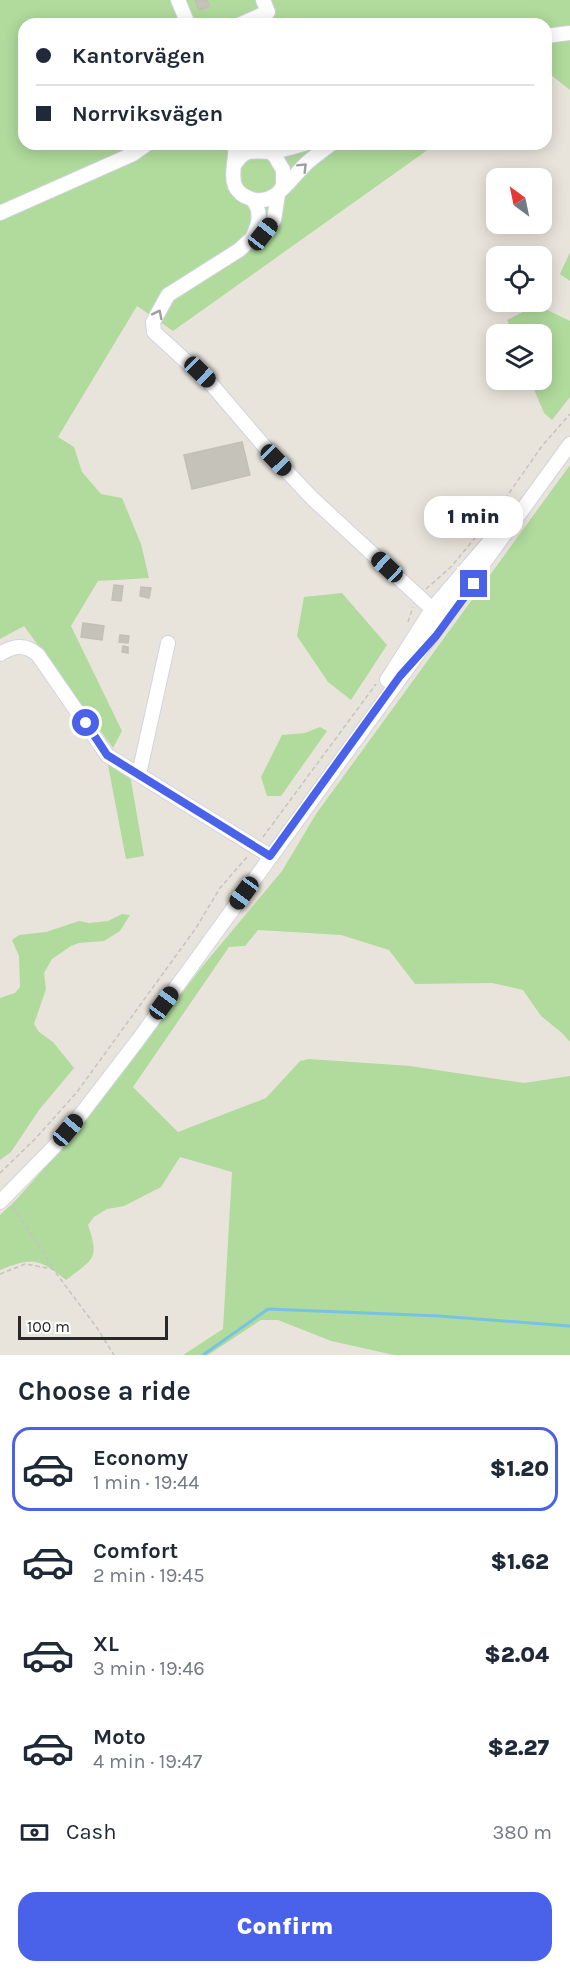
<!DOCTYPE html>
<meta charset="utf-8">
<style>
:root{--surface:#fff;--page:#f2f2f3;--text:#1f2937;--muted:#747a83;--line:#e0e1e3;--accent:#4962e9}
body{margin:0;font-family:Karla,sans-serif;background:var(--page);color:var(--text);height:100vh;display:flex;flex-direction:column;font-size:22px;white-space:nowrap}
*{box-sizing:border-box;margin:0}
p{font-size:20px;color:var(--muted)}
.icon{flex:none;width:33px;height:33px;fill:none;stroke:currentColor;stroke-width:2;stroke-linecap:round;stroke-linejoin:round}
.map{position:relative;height:1355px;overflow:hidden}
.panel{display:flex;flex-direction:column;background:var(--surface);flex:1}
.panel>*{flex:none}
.top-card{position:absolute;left:18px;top:18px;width:534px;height:132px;border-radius:18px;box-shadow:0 3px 15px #0003;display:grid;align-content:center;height:132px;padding:0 18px;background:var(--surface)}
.needle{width:39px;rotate:327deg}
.fabs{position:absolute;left:486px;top:168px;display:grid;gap:12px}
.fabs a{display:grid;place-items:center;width:66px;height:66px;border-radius:12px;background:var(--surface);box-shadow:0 3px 15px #0003;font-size:30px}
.scale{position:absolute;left:18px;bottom:15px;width:150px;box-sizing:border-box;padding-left:6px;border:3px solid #282828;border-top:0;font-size:16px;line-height:21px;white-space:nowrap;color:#282828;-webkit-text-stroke:4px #fff;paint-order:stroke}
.end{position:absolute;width:27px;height:27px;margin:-14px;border:8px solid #4962e9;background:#fff;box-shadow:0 0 0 3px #fff}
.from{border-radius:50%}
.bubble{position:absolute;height:42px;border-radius:18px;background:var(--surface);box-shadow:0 3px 15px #0003;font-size:20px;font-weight:800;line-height:42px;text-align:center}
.car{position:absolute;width:18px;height:36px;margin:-18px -9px;border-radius:8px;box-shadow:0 0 4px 2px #0007;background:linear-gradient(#222 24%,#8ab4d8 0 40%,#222 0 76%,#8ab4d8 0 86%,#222 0)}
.top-card b{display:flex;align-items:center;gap:21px;height:57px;font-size:22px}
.top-card b+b{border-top:2px solid var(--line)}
.top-card i{width:15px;height:15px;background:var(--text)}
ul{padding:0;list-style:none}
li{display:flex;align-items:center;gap:18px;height:84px;margin:0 12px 9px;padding:0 6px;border:3px solid transparent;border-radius:18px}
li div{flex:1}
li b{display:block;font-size:22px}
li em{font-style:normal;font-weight:800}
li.selected{border-color:var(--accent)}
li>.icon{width:54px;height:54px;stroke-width:1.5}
h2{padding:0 18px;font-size:27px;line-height:72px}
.pay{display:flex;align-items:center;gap:15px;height:66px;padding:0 18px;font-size:22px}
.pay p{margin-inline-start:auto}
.cta{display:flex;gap:12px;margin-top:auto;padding:12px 18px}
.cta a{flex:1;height:69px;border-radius:18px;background:var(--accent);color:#fff;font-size:24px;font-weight:800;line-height:69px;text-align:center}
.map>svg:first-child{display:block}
.green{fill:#b0db9c}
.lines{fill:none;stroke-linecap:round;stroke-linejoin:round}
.stream{stroke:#77c3e3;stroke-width:3}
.building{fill:#c5c2ba;stroke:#c4bfb5;stroke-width:1.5}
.minor-casing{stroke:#d1d3e0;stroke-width:16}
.path{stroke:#c3c3c3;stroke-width:1.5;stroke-dasharray:4.5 3;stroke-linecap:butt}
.minor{stroke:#fff;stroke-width:14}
.oneway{stroke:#9e9e9e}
.route{stroke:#4962e9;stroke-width:8}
</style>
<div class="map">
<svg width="570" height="1355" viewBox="0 0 570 1355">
<rect width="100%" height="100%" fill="#e9e4db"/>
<path class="green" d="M 0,0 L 570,0 L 570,90 L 546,71 L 546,24 L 24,24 L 24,144 L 436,144 L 173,331 L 137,306 L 58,437 L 74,447 L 82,472 L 101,494 L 122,498 L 141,544 L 149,578 L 98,581 L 71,626 L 122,731 L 113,748 L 24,626 L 0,639 Z
M 570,252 L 570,281 L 560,274 Z
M 537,305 L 570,321 L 570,397 L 552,420 L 544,413 L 530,380 L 542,380 L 542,334 L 513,334 L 507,320 Z
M 570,465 L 570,1042 L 562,1033 L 541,1016 L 523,990 L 492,983 L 415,984 L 389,950 L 341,935 L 258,930 L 245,946 L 229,947 L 133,1087 L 178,1132 L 266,1098 L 300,1061 L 309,1059 L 410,1066 L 524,1083 L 570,1076 L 570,1355 L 394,1355 L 331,1341 L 278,1320 L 261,1320 L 208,1355 L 183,1355 L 223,1329 L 232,1172 L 180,1157 L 161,1187 L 124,1206 L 107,1209 L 94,1217 L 88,1225 C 100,1260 93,1259 66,1280 C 38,1258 33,1257 0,1270 L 0,1215 L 15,1201 L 73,1136 L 201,968 L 282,871 L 316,814 Z
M 342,593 L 387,645 L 351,700 L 328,682 L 297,636 L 304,597 Z
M 320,727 L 327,731 L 281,796 L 267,796 L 261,777 L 282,735 L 305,733 Z
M 107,760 L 129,769 L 144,856 L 126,859 Z
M 122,914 L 130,915 L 120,931 L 104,941 L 79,943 L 71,946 L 52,959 L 44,973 L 46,989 L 34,1024 L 39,1032 L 53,1042 L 74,1068 L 39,1110 L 11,1152 L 0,1160 L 0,998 L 15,993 L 20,987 L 19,956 L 12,940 L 19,935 L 46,932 L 79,921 L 89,923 L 108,921 Z"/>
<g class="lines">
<path class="stream" d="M 203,1355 L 268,1309 L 439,1316 L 570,1326"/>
</g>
<path class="building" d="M 195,0 L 207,0 L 210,6 L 199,10 Z
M 242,442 L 250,475 L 192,489 L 184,455 Z
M 114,585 L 123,586 L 121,601 L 112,600 Z
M 141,587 L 151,588 L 149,598 L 140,596 Z
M 83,623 L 104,626 L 102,640 L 81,637 Z
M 120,635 L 129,636 L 128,643 L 119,642 Z
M 123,646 L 128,647 L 128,653 L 122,652 Z"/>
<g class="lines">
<g class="minor-casing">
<path id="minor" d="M 178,0 L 188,24
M 241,24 L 268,12 L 263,0
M 546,36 L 570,33
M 235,144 C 237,158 230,173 235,186 C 238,192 243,196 249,198 C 275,210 292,175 309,161 C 316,155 324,150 331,144
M 259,144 L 275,156 L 283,170 L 283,186 L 278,194 L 274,220 L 263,234 L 250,240 L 239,250 L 168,295 L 153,322 L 154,332 L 212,385 L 276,460 L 313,499 L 442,618
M 235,164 C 246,147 254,152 269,152 C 281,151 293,147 304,144
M 0,213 L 133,154 L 147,144
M 251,240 C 258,227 263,213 253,200
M 0,654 C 14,645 26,644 38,655 L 107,755 L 270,856
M 387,680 L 432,609 L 490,541
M 139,774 L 168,643
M 0,1202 L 54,1147 L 82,1113 L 138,1040 L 570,444"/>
</g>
<path class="path" d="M 426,589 L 451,567 L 493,516 L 542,446 L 570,414
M 408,622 L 413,607
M 263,837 L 376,684
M 0,1173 L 36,1138 L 77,1092 L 196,928 L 220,888 L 247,857
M 13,1207 L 53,1268
M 0,1274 L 25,1264 L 53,1269 L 97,1328 L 114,1355"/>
<use href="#minor" class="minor"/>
</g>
<defs><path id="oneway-chevron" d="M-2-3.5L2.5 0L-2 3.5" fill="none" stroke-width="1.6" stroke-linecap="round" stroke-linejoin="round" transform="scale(1.5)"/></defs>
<g class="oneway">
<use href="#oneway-chevron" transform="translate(303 167) rotate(-45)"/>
<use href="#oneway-chevron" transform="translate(158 314) rotate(-63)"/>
</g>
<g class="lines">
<path class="route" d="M 86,723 L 107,755 L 270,856 L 400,676 L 436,636 L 474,584"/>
</g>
</svg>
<div class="fabs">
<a><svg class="needle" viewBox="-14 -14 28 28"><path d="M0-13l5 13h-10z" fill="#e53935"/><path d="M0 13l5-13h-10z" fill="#747a83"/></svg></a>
<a><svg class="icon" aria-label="locate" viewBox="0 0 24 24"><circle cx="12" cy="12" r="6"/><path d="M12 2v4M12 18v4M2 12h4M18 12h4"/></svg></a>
<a><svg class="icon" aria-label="layers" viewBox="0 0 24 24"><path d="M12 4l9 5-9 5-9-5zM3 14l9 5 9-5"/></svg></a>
</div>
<div class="scale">100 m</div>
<i class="end from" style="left:86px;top:723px"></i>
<i class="end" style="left:474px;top:584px"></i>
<div class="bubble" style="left:424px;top:496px;width:99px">1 min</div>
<i class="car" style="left:263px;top:234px;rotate:38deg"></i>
<i class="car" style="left:200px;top:372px;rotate:134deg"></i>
<i class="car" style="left:276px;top:460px;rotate:136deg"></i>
<i class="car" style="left:387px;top:567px;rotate:313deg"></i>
<i class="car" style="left:244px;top:893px;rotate:216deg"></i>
<i class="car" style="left:164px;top:1003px;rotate:36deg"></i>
<i class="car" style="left:68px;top:1130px;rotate:40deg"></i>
<div class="top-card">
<b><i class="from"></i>Kantorvägen</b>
<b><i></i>Norrviksvägen</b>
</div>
</div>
<section class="panel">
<h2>Choose a ride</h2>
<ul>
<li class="selected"><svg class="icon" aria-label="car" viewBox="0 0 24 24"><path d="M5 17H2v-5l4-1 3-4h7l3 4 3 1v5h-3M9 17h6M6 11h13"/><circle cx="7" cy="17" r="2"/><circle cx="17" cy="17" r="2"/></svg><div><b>Economy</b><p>1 min · 19:44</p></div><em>$1.20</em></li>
<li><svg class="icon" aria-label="car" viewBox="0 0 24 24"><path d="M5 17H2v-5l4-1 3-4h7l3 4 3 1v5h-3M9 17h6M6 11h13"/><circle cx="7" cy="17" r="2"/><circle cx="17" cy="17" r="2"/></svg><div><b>Comfort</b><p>2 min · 19:45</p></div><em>$1.62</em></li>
<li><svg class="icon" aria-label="car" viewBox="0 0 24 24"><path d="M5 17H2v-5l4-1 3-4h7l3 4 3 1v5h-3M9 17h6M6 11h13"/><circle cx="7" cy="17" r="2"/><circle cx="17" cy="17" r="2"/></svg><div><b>XL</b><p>3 min · 19:46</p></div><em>$2.04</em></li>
<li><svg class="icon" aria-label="car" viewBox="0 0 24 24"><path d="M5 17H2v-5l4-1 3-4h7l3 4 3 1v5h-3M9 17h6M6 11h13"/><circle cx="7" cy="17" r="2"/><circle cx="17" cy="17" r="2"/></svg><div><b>Moto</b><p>4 min · 19:47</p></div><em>$2.27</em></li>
</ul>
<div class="pay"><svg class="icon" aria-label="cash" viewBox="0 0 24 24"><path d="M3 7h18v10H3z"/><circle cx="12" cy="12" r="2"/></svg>Cash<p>380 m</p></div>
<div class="cta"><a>Confirm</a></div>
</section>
